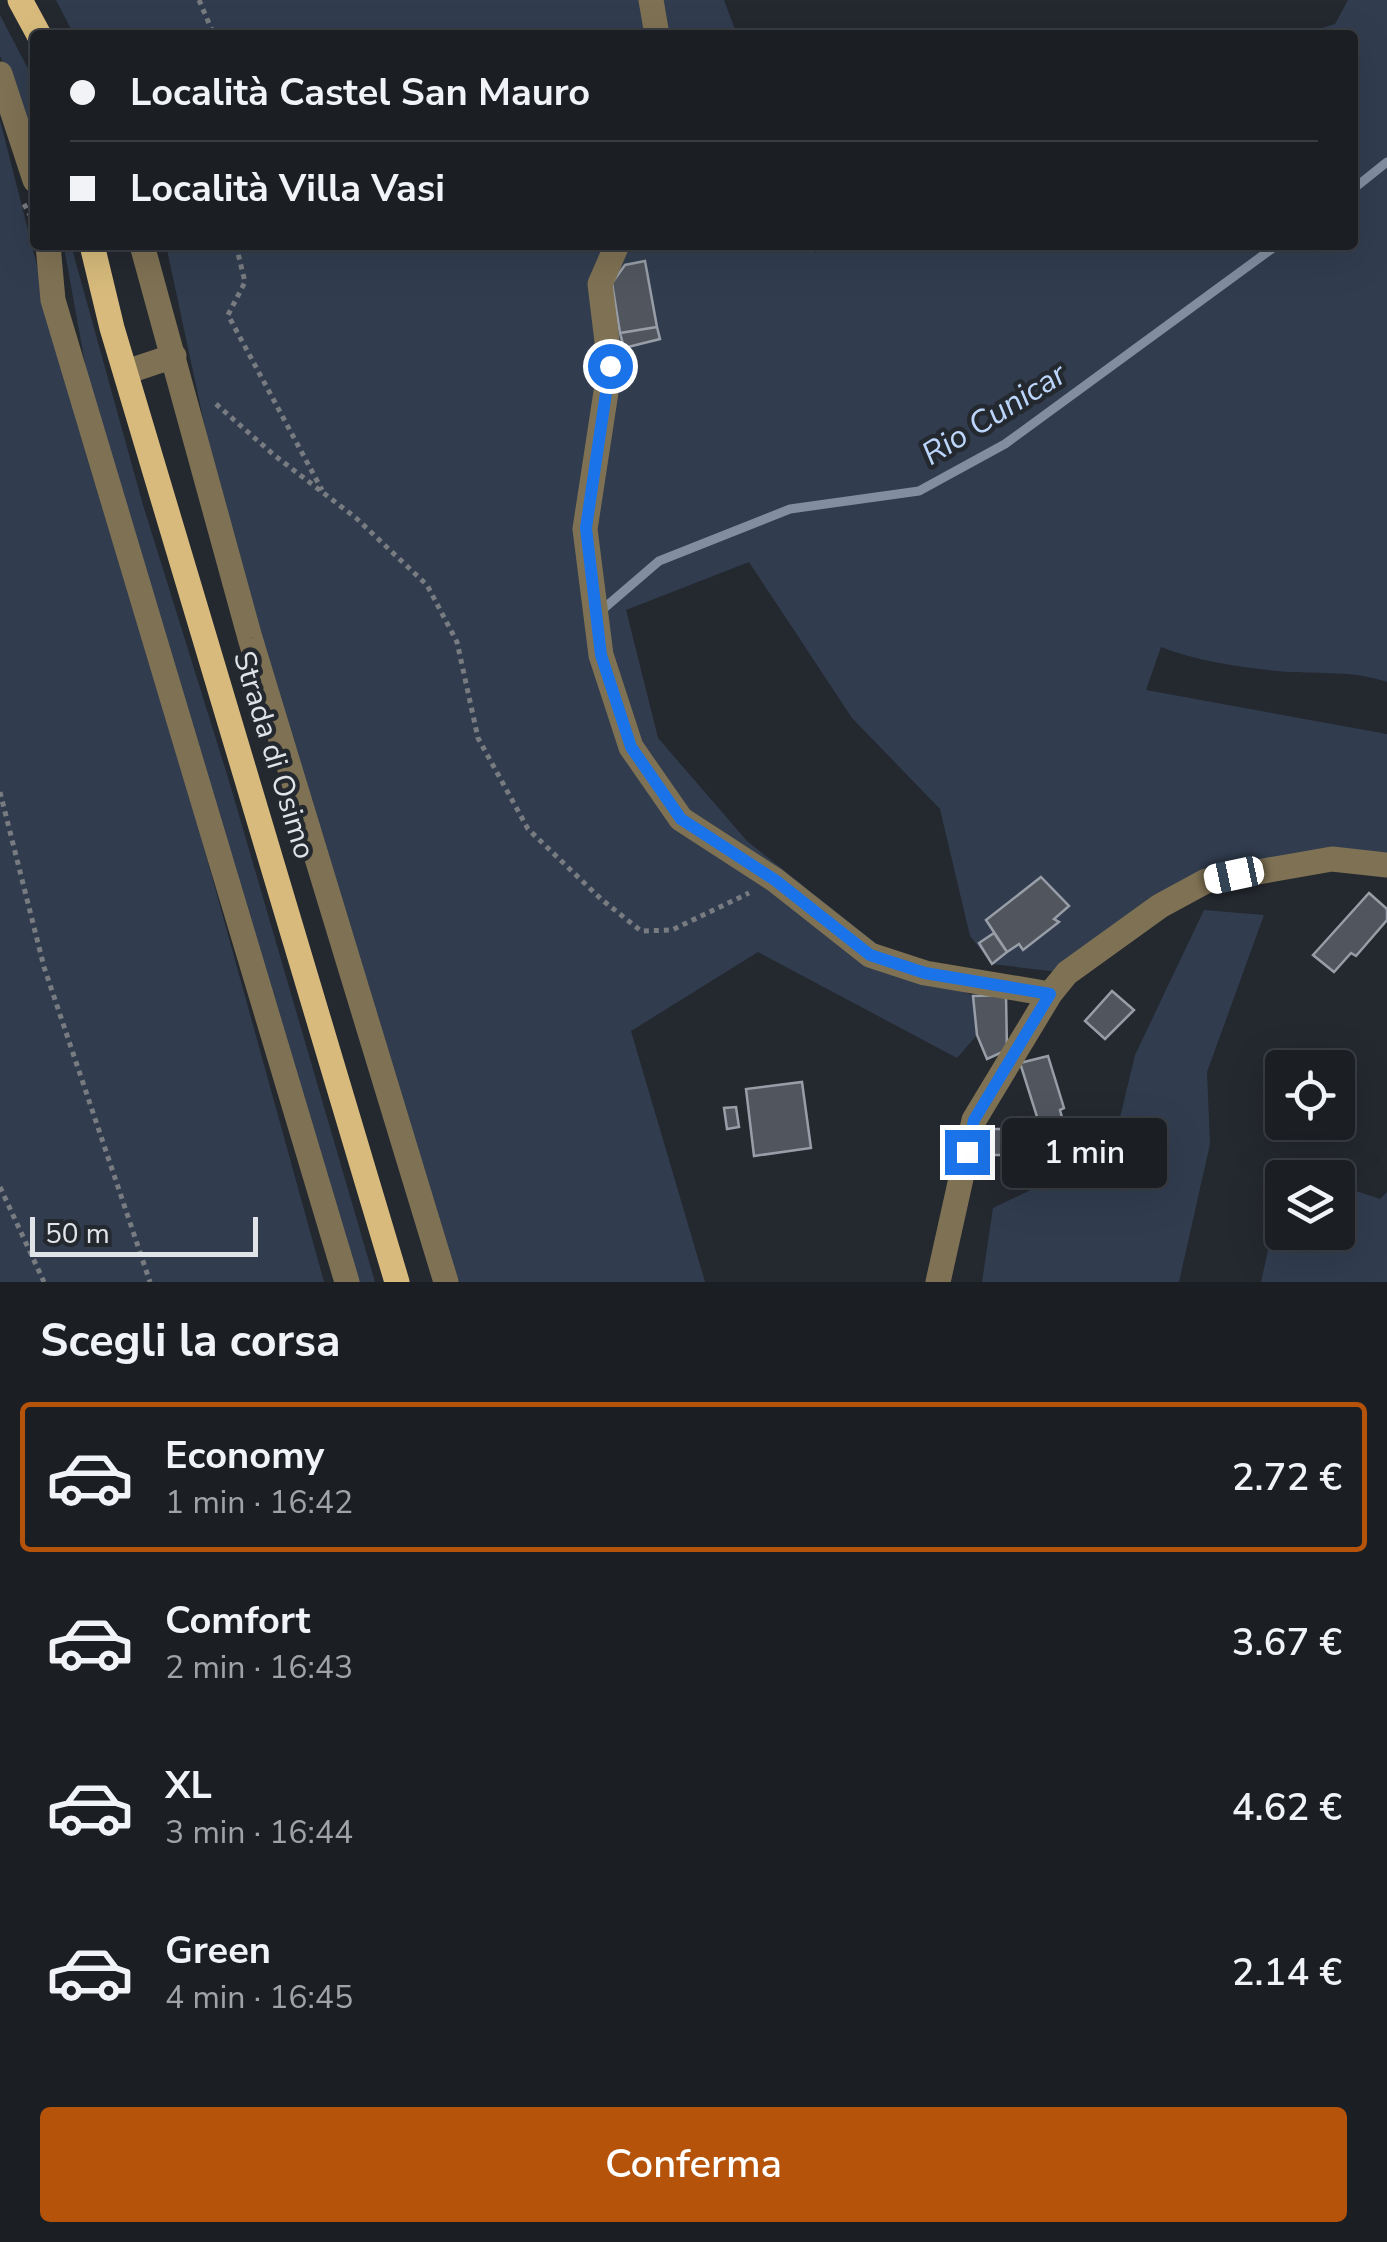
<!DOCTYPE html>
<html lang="it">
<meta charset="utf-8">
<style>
:root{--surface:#1b1e23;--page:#282b30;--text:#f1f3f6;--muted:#a0a2a6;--line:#393c41;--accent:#b45309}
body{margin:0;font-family:"Nunito Sans",sans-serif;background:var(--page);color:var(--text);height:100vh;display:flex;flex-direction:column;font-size:38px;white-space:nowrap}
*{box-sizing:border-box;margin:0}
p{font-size:32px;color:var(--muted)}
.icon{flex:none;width:55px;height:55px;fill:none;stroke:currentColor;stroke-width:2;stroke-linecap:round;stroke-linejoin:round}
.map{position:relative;height:1282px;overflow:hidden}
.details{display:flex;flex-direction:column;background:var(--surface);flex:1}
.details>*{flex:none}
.hud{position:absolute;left:30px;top:30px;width:1328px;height:220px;border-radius:10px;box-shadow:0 10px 40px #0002,0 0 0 2px var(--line);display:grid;align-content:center;height:220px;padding:0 40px;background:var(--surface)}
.fabs{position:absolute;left:1265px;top:1050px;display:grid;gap:20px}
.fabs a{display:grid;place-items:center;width:90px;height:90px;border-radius:10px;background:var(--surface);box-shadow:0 10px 40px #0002,0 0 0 2px var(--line);font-size:50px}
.scale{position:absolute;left:30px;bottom:25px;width:228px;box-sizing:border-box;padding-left:10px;border:5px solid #e0e3e7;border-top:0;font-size:28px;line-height:35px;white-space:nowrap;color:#e0e3e7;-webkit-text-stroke:8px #24282f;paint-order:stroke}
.end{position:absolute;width:45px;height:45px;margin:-22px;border:12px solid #1a73e8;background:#fff;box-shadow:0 0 0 5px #fff}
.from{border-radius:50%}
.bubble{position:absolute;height:70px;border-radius:10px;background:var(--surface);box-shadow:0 10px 40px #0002,0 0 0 2px var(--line);font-size:32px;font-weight:600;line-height:70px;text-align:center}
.car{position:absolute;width:30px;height:60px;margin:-30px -15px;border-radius:12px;box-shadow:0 0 8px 2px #0007;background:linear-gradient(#fff 24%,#345 0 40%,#fff 0 76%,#345 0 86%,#fff 0)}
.hud b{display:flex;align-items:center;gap:35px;height:95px;font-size:38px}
.hud b+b{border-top:2px solid var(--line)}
.hud i{width:25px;height:25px;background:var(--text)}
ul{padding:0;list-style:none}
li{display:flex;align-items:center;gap:30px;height:150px;margin:0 20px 15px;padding:0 20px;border:5px solid transparent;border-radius:10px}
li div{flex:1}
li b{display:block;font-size:38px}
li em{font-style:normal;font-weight:600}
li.current{border-color:var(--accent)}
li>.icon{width:90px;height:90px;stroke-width:1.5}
h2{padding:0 40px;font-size:45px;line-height:120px}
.primary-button{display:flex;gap:20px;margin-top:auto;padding:20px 40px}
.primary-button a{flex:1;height:115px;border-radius:10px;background:var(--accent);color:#fff;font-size:40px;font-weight:600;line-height:115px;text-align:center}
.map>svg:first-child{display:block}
.green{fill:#313d4f}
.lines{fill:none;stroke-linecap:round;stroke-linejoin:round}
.stream{stroke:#828ea0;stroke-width:9}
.building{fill:#51565e;stroke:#989ea7;stroke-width:2.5}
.path{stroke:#787c81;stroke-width:5;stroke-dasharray:5 5;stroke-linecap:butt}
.minor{stroke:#7f7254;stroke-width:25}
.major{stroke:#d8bb7c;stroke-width:25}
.route{stroke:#1a73e8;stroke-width:12}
.labels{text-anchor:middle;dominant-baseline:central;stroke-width:9;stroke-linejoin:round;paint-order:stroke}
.street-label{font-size:30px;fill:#e0e3e7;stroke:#24282f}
.water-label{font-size:32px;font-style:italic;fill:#bcd5fa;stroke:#24282f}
</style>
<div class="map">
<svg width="1387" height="1282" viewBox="0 0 1387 1282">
<rect width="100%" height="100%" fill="#24282f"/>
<path class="green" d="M 56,0 L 724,0 L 737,35 L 74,35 Z
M 1348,0 L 1387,0 L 1387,682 C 1348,669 1317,675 1277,671 C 1238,667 1197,661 1161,647 L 1146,690 L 1387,734 L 1387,865 L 1206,881 L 1067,973 L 992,964 L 970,936 L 940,809 L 852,718 L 749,562 L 626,610 L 658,738 L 747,841 L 877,944 L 973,996 L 977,1035 L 957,1058 L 758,952 L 631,1031 L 705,1282 L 446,1282 L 250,638 L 166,245 L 812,245 L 815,253 L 836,245 L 1352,245 L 1352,35 L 1299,35 L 1335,24 Z
M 0,15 L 35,82 L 35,144 L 0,56 Z
M 0,120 L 77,423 L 201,837 L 324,1282 L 0,1282 Z
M 67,245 L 71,245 L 143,505 L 229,781 L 375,1282 L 357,1282 L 91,396 L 65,253 Z
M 1204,910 L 1264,915 L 1207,1072 L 1210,1144 L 1179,1282 L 982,1282 L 993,1208 L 1112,1151 L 1135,1055 Z
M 1338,1185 L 1380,1199 L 1387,1192 L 1387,1282 L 1261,1282 L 1282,1186 L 1282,1232 L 1338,1232 Z"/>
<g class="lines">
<path class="stream" d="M 1352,190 L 1387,162
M 602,610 L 659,561 L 790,509 L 919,491 L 1005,444 L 1277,245"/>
</g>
<path class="building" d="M 645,261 L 657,327 L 620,333 L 612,283 L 625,265 Z
M 657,327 L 660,339 L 624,348 L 620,333 Z
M 1041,877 L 1069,906 L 1054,919 L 1059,922 L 1023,950 L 1019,944 L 1007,952 L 986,920 Z
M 1369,893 L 1387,909 L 1387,920 L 1356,956 L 1351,953 L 1334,972 L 1313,955 Z
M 994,933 L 1007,952 L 992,964 L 979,943 Z
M 1112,991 L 1134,1010 L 1105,1039 L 1085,1021 Z
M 1006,995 L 1007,1050 L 987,1059 L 977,1035 L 973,996 Z
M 1048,1056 L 1064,1108 L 1060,1110 L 1066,1132 L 1044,1139 L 1020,1063 Z
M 802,1082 L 811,1148 L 754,1156 L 746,1089 Z
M 736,1107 L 739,1127 L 727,1129 L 724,1108 Z
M 984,1129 L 1014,1129 L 1013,1155 L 984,1155 Z"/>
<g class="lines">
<path class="path" d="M 199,0 L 214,35
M 24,204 L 35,224
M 236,245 L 245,282 L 228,315 L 322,490
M 216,404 L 274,455 L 356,518 L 427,585 L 457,642 L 478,738 L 528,829 L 601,899 L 641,931 L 672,930 L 749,893
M 0,792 L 44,967 L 150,1282
M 0,1187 L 44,1282"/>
<path class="minor" d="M 651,0 L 657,35
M 0,74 L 35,180
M 48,245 L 53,300 L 347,1282
M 142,245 L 250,638 L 446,1282
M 617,245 L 600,284 L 610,366 L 585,529 L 601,655 L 631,747 L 681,819 L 775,880 L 870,955 L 925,973 L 1050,994
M 126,372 L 174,356
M 938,1282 L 974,1120 L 1050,994 L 1067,973 L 1160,906 L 1206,881 L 1332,859 L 1387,865"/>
<path class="major" d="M 20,0 L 39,35
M 92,245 L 112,328 L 397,1282"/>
</g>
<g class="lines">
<path class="route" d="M 610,366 L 586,528 L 601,655 L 631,747 L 681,819 L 775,880 L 870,955 L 925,973 L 1050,994 L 974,1120 L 967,1152"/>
</g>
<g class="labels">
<g class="street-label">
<text transform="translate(274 755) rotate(73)">Strada di Osimo</text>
</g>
<g class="water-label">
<text transform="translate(994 414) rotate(-32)">Rio Cunicar</text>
</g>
</g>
</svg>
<div class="fabs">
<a><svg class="icon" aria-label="locate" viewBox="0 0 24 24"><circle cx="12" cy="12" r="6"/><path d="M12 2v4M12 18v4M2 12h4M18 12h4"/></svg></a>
<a><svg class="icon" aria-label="layers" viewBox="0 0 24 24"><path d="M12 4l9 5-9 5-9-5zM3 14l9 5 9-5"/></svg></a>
</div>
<div class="scale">50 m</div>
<i class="end from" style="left:610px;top:366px"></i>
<i class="end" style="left:967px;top:1152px"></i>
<div class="bubble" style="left:1002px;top:1118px;width:165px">1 min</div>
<i class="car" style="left:1234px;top:875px;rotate:258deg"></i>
<div class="hud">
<b><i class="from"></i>Località Castel San Mauro</b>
<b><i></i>Località Villa Vasi</b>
</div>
</div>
<section class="details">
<h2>Scegli la corsa</h2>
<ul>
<li class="current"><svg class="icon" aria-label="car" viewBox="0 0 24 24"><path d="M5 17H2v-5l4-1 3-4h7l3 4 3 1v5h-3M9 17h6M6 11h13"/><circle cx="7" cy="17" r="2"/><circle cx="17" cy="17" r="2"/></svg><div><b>Economy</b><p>1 min · 16:42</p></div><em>2.72 €</em></li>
<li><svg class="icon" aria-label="car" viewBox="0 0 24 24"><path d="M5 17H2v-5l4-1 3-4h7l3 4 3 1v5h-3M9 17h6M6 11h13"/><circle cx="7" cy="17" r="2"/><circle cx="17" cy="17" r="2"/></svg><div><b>Comfort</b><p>2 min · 16:43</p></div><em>3.67 €</em></li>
<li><svg class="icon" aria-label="car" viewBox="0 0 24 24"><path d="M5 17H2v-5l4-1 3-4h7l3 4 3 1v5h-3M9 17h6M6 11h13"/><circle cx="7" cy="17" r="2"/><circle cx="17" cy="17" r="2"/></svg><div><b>XL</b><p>3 min · 16:44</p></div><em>4.62 €</em></li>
<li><svg class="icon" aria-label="car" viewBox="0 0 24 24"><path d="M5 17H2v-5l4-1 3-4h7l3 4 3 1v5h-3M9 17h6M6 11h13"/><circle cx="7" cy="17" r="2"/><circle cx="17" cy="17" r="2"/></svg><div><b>Green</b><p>4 min · 16:45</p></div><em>2.14 €</em></li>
</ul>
<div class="primary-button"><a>Conferma</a></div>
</section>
